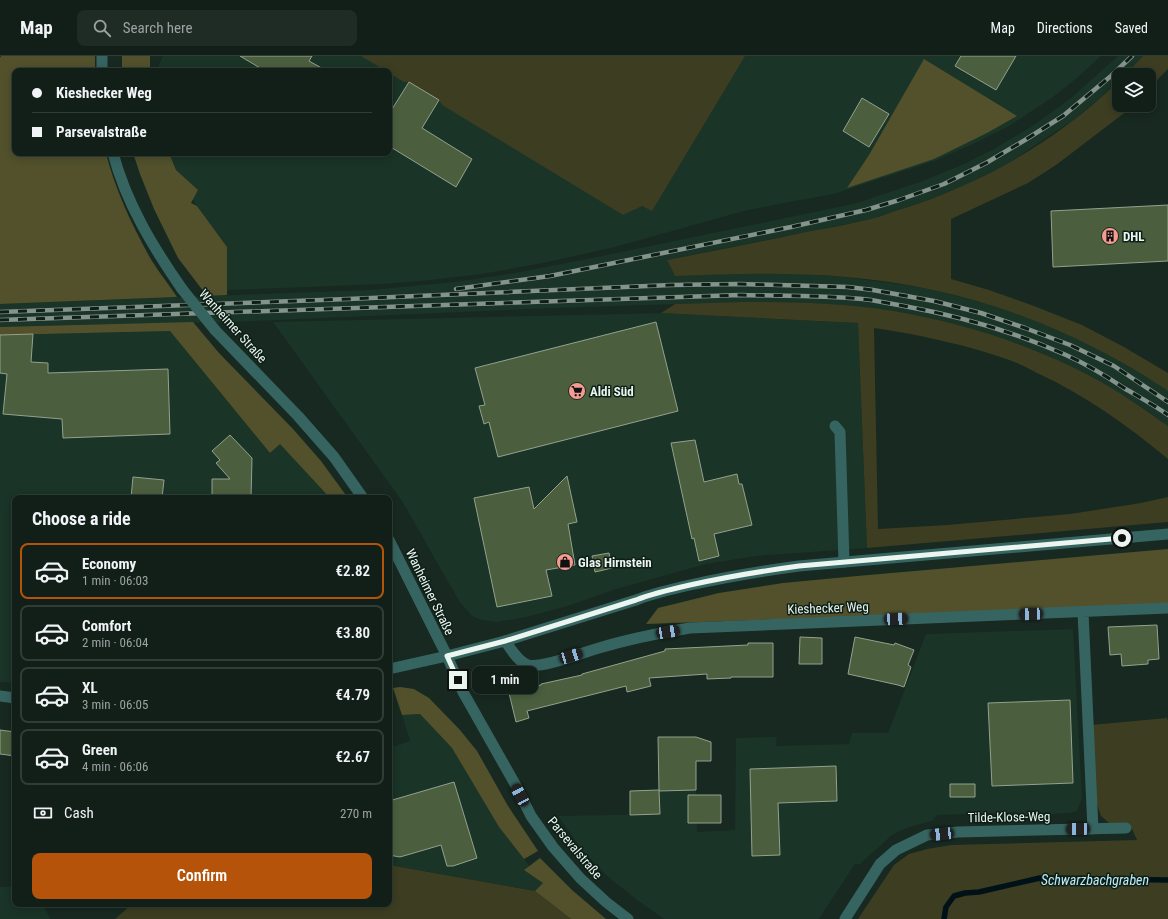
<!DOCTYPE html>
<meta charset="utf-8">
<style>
:root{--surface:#111f18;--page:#1e2c25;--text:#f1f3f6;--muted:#9ca2a2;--line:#303d37;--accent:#b45309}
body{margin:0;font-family:"Roboto Condensed",sans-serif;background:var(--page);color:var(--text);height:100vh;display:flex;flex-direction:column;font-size:15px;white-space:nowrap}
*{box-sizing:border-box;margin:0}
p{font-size:13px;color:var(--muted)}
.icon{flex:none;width:22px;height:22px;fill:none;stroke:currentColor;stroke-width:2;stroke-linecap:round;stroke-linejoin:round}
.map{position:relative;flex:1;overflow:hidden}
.details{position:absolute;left:12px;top:439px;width:380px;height:412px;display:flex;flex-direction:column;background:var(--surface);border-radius:8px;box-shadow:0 2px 10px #0003,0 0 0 1px var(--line)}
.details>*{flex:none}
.top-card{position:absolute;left:12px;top:12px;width:380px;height:88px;border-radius:8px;box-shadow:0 2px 10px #0003,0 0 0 1px var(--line);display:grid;align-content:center;height:88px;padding:0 20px;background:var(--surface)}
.fabs{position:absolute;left:1112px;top:12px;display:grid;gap:8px}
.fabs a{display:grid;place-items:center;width:44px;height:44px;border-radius:8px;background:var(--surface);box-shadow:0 2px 10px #0003,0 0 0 1px var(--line);font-size:20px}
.end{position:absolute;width:18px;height:18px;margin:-9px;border:5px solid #eaf6ef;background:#111;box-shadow:0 0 0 2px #111}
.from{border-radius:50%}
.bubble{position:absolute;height:28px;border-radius:8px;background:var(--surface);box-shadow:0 2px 10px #0003,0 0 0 1px var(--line);font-size:13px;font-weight:600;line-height:28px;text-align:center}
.car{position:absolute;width:12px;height:24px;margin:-12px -6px;border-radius:5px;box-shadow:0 0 3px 1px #0007;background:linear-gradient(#222 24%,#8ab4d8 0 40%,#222 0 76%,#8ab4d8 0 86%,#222 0)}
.top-card b{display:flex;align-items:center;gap:14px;height:38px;font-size:15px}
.top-card b+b{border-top:1px solid var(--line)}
.top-card i{width:10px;height:10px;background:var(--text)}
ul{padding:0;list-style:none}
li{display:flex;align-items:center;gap:12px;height:56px;margin:0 8px 6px;padding:0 12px;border:2px solid var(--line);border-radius:8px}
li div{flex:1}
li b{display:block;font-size:15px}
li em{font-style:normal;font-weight:600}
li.on{border-color:var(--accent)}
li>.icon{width:36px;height:36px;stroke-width:1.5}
h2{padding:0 20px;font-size:18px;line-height:48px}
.pay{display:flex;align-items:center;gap:10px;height:44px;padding:0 20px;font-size:15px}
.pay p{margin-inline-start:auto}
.primary-button{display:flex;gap:8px;margin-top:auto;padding:8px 20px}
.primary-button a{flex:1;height:46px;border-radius:8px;background:var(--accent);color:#fff;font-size:16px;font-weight:600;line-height:46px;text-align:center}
header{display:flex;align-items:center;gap:24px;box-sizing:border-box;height:56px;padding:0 20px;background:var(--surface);border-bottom:1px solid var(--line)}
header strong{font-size:19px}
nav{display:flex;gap:22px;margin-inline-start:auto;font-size:14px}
.search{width:280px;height:36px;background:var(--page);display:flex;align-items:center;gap:10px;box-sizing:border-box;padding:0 14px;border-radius:8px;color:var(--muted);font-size:15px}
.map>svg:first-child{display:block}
.built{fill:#1a3427}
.green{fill:#3d3d21}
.forest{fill:#52512c}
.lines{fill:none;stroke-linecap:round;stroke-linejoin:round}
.stream{stroke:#001217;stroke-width:5.5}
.building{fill:#4b5f3f;stroke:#95a18e}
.minor{stroke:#366561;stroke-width:11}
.tertiary{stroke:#366561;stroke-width:11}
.rail-casing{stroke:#84938b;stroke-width:4.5}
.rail{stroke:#0d1f17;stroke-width:3;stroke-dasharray:9;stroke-linecap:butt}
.tertiary-bridge{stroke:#366561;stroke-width:11}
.route{stroke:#eaf6ef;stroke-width:5}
.labels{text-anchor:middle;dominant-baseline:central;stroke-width:3;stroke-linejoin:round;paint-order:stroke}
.poi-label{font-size:13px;font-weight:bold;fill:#eaf6ef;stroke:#0d1f17;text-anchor:start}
.street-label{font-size:13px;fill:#eaf6ef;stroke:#0d1f17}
.water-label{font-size:14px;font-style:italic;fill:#beedfa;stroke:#0d1f17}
</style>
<header>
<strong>Map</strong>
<div class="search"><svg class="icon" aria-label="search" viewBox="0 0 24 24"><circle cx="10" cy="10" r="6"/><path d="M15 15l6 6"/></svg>Search here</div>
<nav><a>Map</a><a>Directions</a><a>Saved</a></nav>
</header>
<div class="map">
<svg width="1168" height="863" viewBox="0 0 1168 863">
<rect width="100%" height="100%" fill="#172920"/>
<path class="built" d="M 163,0 L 1101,0 L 1077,22 L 1053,41 L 1009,70 L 973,88 L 937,104 L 834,138 L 784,147 L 744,155 L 615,191 L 543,207 L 482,218 L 431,224 L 385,228 L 227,234 L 227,191 L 194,146 L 176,114 L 169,97 L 389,97 L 389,15 L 156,15 Z
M 1118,0 L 1143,0 L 1125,19 L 1119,19 L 1119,25 L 1118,26 L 1098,44 L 1072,65 L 1007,108 L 955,134 L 916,148 L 872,163 L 667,204 L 675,220 L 722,218 L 807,218 L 843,221 L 906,229 L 934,234 L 987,248 L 1029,262 L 1074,281 L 1098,293 L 1152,324 L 1168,335 L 1168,370 L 1149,356 L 1094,322 L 1041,297 L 1016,287 L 965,271 L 929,262 L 894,255 L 843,249 L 808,247 L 710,247 L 556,252 L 232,266 L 0,271 L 0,248 L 369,234 L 454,226 L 509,218 L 582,204 L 853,148 L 920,126 L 964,108 L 990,95 L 1031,71 L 1071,42 Z
M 661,257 L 858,267 L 867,492 L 756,500 L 706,508 L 613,534 L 571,549 L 527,561 L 497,566 L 481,564 L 472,560 L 459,545 L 402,445 L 273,266 Z
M 170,275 L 270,397 L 280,387 L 330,442 L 15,442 L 15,627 L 0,626 L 0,279 Z
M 1073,573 L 1082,743 L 1077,755 L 1071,757 L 1020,760 L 1017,756 L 937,759 L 932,765 L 909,771 L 892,779 L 860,808 L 855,808 L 819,863 L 664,863 L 637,844 L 606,819 L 582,794 L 558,760 L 659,758 L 659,735 L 696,734 L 697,776 L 735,774 L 736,682 L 777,681 L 776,690 L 849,688 L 852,677 L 888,677 L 926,578 Z
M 420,658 L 452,692 L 499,771 L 543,827 L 535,835 L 389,809 L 389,692 L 410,685 L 402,659 Z
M 15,830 L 15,848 L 43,848 L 50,863 L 0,863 L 0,831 Z"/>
<path class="green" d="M 361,0 L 745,0 L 652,155 L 642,150 L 623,159 L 442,49 L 439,44 L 409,26 L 404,26 L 389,17 L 389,15 L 386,15 Z
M 1143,0 L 1168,0 L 1168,13 L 1149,32 L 1149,19 L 1125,19 Z
M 1119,25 L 1119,49 L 1132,49 L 1123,58 L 1056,109 L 1028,127 L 951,163 L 951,223 L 989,234 L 1034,250 L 1082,269 L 1124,291 L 1168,317 L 1168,335 C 1097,287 1017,252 933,234 C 849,215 761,216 675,220 L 667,204 C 713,195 760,186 806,176 C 828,172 850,168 871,163 C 883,160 894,155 905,152 C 985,126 1059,83 1119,25 Z
M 743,246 C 794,246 844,247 894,255 C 964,267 1032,289 1094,322 C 1120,336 1144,353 1168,370 L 1168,403 C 1127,369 1085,339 1037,317 C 1029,313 1020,308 1012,305 C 967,289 921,279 874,272 L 878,473 L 947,469 L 1070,458 L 1141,447 L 1168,441 L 1168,466 L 867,492 L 858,267 L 661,257 L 675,248 Z
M 1167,662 L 1168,665 L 1168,863 L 858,863 L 894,809 L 909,798 L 927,793 L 952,789 L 1137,784 L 1130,769 L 1109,767 L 1101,760 L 1095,742 L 1091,669 Z
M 389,809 L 535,835 L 571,863 L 115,863 L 132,848 L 389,848 Z"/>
<path class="forest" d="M 1,0 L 95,0 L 95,15 L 15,15 L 15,97 L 106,97 C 115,133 131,167 149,200 C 157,214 168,227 177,241 L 0,248 L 0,2 Z
M 122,0 L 150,0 L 150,15 L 122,15 Z
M 924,3 L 1017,60 L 987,77 L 934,103 L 847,132 L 869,99 Z
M 133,97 L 169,97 L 176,114 L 198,134 L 191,147 L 197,150 L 227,191 L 227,239 L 207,240 L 178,202 L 154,153 L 140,118 Z
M 193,266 L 219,297 L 293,373 L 321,405 L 348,442 L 330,442 L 280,388 L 270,397 L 170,275 L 0,279 L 0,271 Z
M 1168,493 L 1168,549 L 646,568 L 658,552 L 719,537 L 783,527 L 857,520 Z
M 400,631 L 414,633 L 429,642 L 460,674 L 477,695 L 508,750 L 538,795 L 524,803 L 499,771 L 452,692 L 420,658 L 402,659 L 393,632 Z
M 540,802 L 572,834 L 606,863 L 571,863 L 535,835 L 543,827 L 524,814 Z"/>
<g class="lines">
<path class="stream" d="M 944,863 L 946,851 L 954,840 L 965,837 L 979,836 L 1040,822 L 1168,824"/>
</g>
<path class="building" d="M 240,0 L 312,0 L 309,5 L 327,15 L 265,15 Z
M 961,0 L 1016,0 L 996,34 L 955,10 Z
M 409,26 L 439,44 L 422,72 L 472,103 L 456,131 L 389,90 L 389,58 Z
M 862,42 L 889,58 L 869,91 L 843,75 Z
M 1168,149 L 1168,205 L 1053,211 L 1051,155 Z
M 656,266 L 678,355 L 498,401 L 489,366 L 484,368 L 479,350 L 485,349 L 475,312 Z
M 33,278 L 31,306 L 48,307 L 48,317 L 168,313 L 170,378 L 63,382 L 62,363 L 3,358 L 7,318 L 0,317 L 0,279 Z
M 230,379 L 252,402 L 251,442 L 212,442 L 212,423 L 230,423 L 216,407 L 220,404 L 212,395 Z
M 695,384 L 704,426 L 737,418 L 739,428 L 742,428 L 752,469 L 714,478 L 719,500 L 699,505 L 694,482 L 692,483 L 671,387 Z
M 567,420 L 577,466 L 568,468 L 575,509 L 546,514 L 552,540 L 497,551 L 474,442 L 529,431 L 534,453 Z
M 133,421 L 164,424 L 162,442 L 131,442 Z
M 609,497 L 612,512 L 595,516 L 592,500 Z
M 1157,569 L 1159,603 L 1148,604 L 1148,608 L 1122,610 L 1121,598 L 1110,599 L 1108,571 Z
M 800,581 L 822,582 L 822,608 L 799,608 Z
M 855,581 L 894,589 L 895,587 L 914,594 L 908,609 L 911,611 L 904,631 L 898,629 L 848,618 Z
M 748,587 L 773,587 L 773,621 L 731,621 L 731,622 L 707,623 L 707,618 L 649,622 L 651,630 L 627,636 L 626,630 L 527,655 L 529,662 L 516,666 L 509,637 L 541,629 L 541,628 L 582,619 L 582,618 L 665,595 L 665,593 L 748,589 Z
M 1070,644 L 1073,727 L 992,730 L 988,647 Z
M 0,674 L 15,676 L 15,700 L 0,698 Z
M 658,681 L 696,681 L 711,686 L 711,705 L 696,705 L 696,734 L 659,735 Z
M 836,710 L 837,745 L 778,747 L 780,799 L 752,800 L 750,713 Z
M 454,726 L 477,802 L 453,810 L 447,810 L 441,789 L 400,801 L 389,799 L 389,745 Z
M 950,728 L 975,728 L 975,741 L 950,741 Z
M 659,734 L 660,758 L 630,759 L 630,735 Z
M 688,739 L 721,739 L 721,767 L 688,767 Z"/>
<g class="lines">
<path class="minor" d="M 835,370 L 840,376 L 844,506
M 1083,556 L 1093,773
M 505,585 C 511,593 518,606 528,609 C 542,613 584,596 599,592 C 629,583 659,577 690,572 L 1168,552
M 845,863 L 880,808 L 896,794 L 927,779 L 958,776 L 1126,772"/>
<path class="tertiary" d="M 102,0 L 102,15
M 113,97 C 126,147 153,191 182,233
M 215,274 L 298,360 L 334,401 L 363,442
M 389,484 L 447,600 L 463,636 L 515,728 L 531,760 L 553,791 L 580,822 L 606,846 L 628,863
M 389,613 L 447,600 L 505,585 L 636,544 C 654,537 672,533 690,529 C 726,521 762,515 799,510 L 1168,478
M 0,640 L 15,642"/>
<g class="rail-casing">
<path id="rail" d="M 456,233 L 550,220 L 791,171 L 866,154 L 899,144 L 944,128 L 986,107 L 1025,84 L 1063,60 L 1111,20 L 1132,0
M 0,256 L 348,243 L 671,229 L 740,228 L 848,231 L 873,234 L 934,245 L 981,257 L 1025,272 L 1070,289 L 1114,310 L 1168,346
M 0,264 L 740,239 C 784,240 828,239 871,244 C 882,246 893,248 904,250 C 959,260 1015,276 1066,299 C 1086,308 1106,320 1124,332 C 1139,341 1154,349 1168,359"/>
</g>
<use href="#rail" class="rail"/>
<path class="tertiary-bridge" d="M 182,233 L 215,274"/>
</g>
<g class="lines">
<path class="route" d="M 458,624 L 447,600 L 505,585 L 636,544 C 654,537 672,533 690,529 C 726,521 762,515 799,510 L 1122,482"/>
</g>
<defs>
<g id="building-disc" transform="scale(0.9)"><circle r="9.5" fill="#f59c92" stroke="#0d1f17"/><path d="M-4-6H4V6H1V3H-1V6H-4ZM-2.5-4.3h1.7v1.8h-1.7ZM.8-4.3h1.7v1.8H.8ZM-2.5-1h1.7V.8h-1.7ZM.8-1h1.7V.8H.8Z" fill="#111"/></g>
<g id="supermarket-disc" transform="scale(0.9)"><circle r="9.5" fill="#f59c92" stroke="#0d1f17"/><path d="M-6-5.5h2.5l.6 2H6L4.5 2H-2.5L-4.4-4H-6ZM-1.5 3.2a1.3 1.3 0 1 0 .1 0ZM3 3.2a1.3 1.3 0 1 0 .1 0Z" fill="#111"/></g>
<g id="shop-disc" transform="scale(0.9)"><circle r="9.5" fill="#f59c92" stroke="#0d1f17"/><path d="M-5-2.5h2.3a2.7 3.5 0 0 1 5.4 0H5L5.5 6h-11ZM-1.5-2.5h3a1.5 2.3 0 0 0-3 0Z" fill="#111"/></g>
</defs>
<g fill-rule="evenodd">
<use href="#building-disc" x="1110" y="180"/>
<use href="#supermarket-disc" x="577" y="335"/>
<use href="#shop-disc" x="565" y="506"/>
</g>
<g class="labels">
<g class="poi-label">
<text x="1123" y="180">DHL</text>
<text x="590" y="335">Aldi Süd</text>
<text x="578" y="506">Glas Hirnstein</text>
</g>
<g class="street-label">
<text transform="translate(233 270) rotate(48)">Wanheimer Straße</text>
<text transform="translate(430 536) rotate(64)">Wanheimer Straße</text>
<text transform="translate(828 552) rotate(-2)">Kieshecker Weg</text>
<text transform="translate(1009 761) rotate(-1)">Tilde-Klose-Weg</text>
<text transform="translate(575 792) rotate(50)">Parsevalstraße</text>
</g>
<g class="water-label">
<text x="1095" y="824">Schwarzbachgraben</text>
</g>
</g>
</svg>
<div class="fabs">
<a><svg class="icon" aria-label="layers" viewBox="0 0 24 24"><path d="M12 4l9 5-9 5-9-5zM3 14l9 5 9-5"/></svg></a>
</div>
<i class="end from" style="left:1122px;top:482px"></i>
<i class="end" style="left:458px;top:624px"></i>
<div class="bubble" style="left:472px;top:610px;width:66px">1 min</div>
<i class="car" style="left:1031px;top:558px;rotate:268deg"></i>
<i class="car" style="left:896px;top:563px;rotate:87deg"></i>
<i class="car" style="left:668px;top:576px;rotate:81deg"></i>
<i class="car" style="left:571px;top:600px;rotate:73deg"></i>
<i class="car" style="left:520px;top:739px;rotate:332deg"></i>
<i class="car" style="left:1078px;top:773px;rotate:269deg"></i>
<i class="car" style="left:942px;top:778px;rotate:264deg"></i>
<div class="top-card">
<b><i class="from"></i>Kieshecker Weg</b>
<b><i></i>Parsevalstraße</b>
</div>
<section class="details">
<h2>Choose a ride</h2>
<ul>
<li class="on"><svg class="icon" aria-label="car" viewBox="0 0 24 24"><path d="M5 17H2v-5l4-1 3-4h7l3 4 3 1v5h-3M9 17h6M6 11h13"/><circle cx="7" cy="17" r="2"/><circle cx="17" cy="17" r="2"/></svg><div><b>Economy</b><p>1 min · 06:03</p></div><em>€2.82</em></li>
<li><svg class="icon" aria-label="car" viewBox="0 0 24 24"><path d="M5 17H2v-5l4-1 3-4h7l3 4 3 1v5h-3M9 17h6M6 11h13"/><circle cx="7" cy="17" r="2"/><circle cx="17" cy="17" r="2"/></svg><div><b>Comfort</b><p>2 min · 06:04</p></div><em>€3.80</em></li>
<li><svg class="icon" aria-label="car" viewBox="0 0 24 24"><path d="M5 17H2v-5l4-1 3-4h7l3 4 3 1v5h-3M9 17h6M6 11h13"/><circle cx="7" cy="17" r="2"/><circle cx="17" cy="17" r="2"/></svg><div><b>XL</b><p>3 min · 06:05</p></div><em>€4.79</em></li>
<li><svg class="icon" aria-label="car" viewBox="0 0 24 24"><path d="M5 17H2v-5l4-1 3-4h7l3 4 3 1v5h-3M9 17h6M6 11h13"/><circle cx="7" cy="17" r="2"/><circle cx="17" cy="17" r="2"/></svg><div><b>Green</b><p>4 min · 06:06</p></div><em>€2.67</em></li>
</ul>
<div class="pay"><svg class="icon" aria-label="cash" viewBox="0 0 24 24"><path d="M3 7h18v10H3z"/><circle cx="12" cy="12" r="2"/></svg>Cash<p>270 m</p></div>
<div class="primary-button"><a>Confirm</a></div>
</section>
</div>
